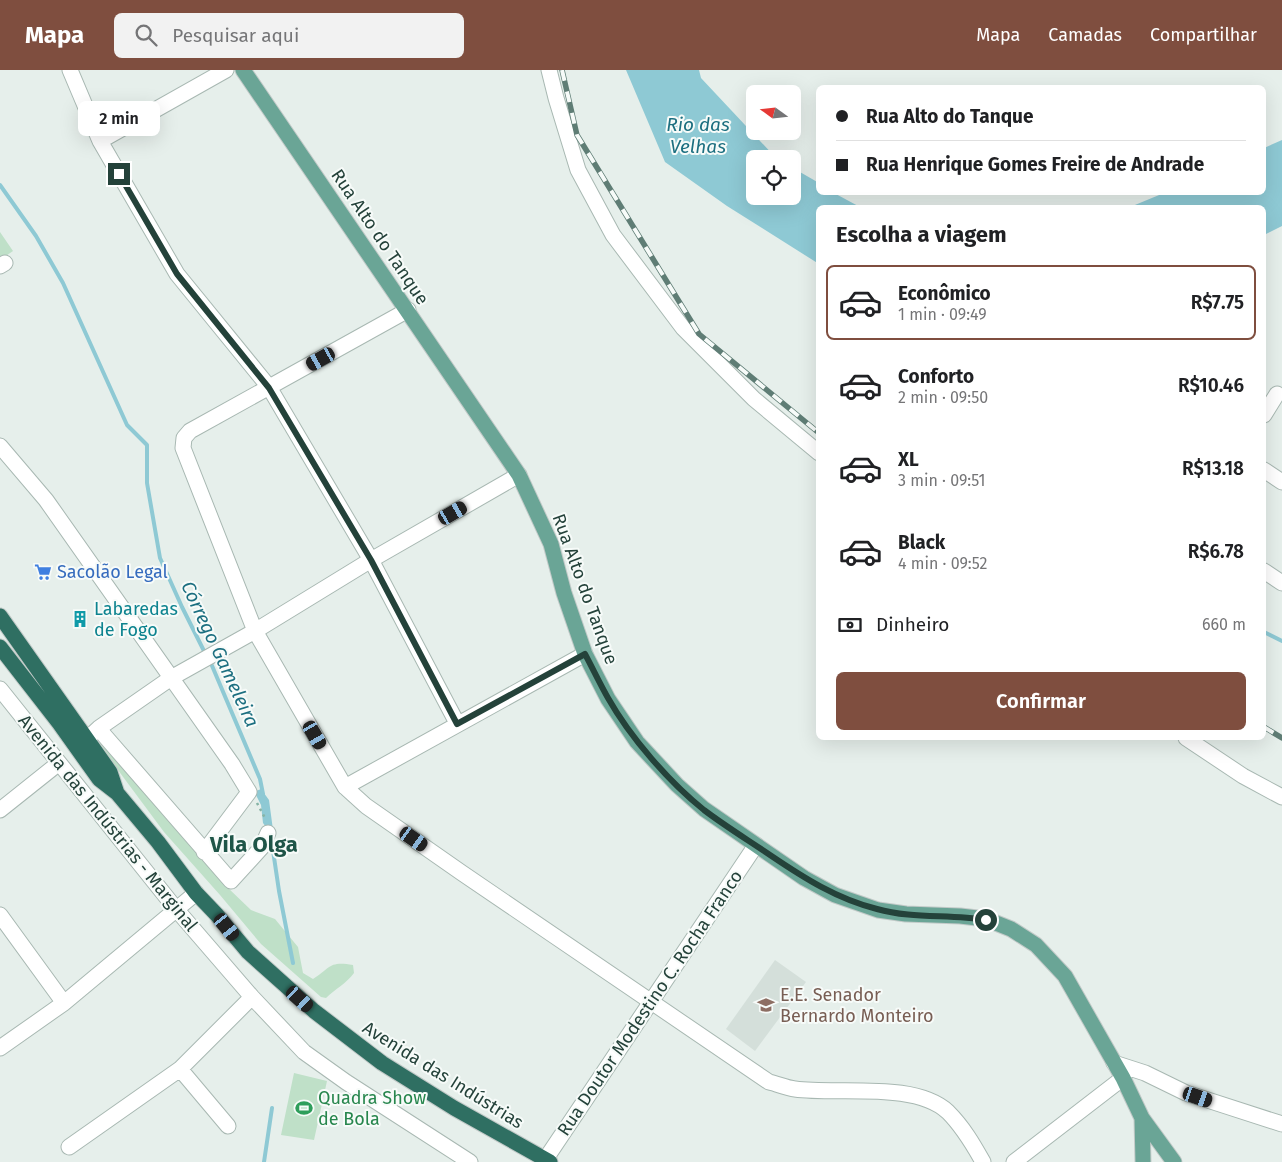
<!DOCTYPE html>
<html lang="pt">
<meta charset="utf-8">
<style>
:root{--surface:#fff;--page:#f2f2f2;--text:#202124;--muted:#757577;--line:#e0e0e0;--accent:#7f4e3f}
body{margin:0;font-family:"Fira Sans",sans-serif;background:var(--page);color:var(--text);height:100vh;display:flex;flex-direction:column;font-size:19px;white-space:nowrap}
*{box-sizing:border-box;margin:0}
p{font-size:16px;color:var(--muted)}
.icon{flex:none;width:28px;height:28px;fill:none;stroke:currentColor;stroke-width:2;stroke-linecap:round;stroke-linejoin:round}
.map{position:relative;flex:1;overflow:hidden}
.side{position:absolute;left:816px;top:135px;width:450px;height:535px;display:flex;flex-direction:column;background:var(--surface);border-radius:8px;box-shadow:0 5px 20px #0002}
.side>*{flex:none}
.banner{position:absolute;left:816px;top:15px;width:450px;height:110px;border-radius:8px;box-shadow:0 5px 20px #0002;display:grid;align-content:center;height:110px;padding:0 20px;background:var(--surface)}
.needle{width:32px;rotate:285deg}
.tools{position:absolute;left:746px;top:15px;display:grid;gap:10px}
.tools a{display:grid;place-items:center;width:55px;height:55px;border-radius:8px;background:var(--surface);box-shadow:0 5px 20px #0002;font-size:25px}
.end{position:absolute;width:22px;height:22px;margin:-11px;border:6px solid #24423a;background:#fff;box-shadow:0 0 0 2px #fff}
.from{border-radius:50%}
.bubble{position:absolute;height:35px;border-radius:8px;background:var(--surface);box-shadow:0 5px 20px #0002;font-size:16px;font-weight:600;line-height:35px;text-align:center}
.car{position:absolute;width:15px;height:30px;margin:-15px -8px;border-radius:6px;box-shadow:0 0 4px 1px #0007;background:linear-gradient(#222 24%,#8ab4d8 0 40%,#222 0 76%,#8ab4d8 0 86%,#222 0)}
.banner b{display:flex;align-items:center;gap:18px;height:48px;font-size:19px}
.banner b+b{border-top:1px solid var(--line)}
.banner i{width:12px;height:12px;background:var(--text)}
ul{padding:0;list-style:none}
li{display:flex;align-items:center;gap:15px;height:75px;margin:0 10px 8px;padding:0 10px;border:2px solid transparent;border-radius:8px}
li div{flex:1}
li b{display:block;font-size:19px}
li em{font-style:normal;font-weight:600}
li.on{border-color:var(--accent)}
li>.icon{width:45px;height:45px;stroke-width:1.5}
h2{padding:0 20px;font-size:22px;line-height:60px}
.pay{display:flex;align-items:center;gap:12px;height:55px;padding:0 20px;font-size:19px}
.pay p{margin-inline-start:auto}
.cta{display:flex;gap:10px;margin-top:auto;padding:10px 20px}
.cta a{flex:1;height:58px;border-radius:8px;background:var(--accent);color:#fff;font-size:20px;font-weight:600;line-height:58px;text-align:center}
header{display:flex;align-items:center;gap:30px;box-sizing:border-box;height:70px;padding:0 25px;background:var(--accent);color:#fff}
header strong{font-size:24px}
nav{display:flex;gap:28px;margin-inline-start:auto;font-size:18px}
.search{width:350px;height:45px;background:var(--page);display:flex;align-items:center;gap:12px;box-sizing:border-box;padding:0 18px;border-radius:8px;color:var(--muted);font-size:19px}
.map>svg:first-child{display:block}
.built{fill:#d4dfda}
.green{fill:#bfe0c8}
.water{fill:#8ec9d4}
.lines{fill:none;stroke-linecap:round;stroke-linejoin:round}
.stream{stroke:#8ec9d4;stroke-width:4}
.minor-casing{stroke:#a8b8b2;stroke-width:17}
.major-casing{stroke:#c2cac8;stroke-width:17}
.highway-casing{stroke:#c2cac8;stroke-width:17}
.path{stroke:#86b3a5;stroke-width:2.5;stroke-dasharray:2.5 4;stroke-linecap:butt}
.minor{stroke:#fff;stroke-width:15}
.major{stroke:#6aa596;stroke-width:15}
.highway{stroke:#2f6f62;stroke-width:15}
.rail-casing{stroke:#5f7d75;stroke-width:5.5}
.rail{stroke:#f7fbf9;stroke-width:4;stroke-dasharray:11;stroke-linecap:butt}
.route{stroke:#24423a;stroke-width:6}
.labels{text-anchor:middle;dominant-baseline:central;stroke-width:4;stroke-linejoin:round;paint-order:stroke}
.street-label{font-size:18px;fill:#24423a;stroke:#f7fbf9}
.shop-label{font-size:18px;fill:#366cbe;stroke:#f7fbf9;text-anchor:start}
.culture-label{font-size:18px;fill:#0d838f;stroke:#f7fbf9;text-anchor:start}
.education-label{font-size:18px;fill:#785e54;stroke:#f7fbf9;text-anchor:start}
.leisure-label{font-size:18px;fill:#27864d;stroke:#f7fbf9;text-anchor:start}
.water-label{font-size:19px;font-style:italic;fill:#1c6f80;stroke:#f7fbf9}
.district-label{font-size:22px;font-weight:bold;fill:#1f5548;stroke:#f7fbf9}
</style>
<header>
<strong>Mapa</strong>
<div class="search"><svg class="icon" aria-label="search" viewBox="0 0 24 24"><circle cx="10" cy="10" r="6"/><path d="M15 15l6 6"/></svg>Pesquisar aqui</div>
<nav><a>Mapa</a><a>Camadas</a><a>Compartilhar</a></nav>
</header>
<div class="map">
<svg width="1282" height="1092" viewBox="0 0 1282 1092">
<rect width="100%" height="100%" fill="#e6efeb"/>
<path class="built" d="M 775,890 L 806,912 L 755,981 L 726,959 Z"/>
<path class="green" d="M 0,162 L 13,181 L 0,190 Z
M 99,672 L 107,677 L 226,816 L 251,840 L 275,849 L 298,877 L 303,903 L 313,909 C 331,898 328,891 353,895 L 354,903 C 347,913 335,919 326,928 L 321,927 L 261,874 L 220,825 L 164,762 L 112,692 Z
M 294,1003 L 327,1011 L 314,1070 L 281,1065 Z"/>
<path class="water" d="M 626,0 L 699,0 L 701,8 L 777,89 L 755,89 L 755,126 L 792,126 L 793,98 L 819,113 L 819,122 L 834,123 L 860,137 L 819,138 L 819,194 L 727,136 L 665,92 Z
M 1282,70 L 1282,156 L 1264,165 L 1264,138 L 1130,137 L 1164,123 L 1264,122 L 1264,78 Z
M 261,719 L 269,730 L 273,760 L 269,761 L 263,753 L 261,735 L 255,723 L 256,721 Z"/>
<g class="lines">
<path class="stream" d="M 0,115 L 36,166 L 63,213 L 127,355 L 147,375 L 147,413 L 160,488 L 182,537 L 206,585
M 1264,562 L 1282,571
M 210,591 L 260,709 L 263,724
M 271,767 L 279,821 L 293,893
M 264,1092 L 272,1038"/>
<g class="minor-casing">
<path id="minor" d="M 70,0 L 100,71 L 177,204 L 269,317 L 371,490 L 457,653
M 549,0 L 556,28 L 578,100 L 613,165 L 683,258 L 754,329 L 819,383
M 100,71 L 226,0
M 0,196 L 5,193
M 408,240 L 190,361 L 184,368 L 183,378 L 255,561 L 345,717 L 366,736 L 462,803 L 769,1012 C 778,1014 786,1018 795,1019 C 838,1025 915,1011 948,1042 C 963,1057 973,1074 983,1092
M 1264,345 L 1277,324
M 0,376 L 46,430 L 232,694 L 249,722 L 204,782
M 1264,400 L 1282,412
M 1264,501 L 1282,513
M 0,619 L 176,839 L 252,927 L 304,982 L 346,1012 L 470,1092
M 99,658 L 104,665 L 231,811 L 262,777 L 268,763
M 1186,668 L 1243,706 L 1282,727
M 87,669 L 99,658 L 171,608 L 255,561 L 371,490 L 519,405
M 345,717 L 585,584
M 0,740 L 59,693
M 0,845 L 64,933
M 0,978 L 64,933 L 196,823
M 1114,993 L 1145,1003 L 1186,1023 L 1282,1054
M 180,999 L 228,1056
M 69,1077 L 180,999 L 252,927
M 545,1090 L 756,775
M 1014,1092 L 1123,1008"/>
</g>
<g class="major-casing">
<path id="major" d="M 243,0 L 519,405 L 551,474 L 564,523 L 585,584 L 608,629 L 637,672 L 677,715 L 704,739 L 804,808 L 835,825 L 878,840 L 906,844 L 960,846 L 986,849 L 1011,859 L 1036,875 L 1065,906 L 1123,1008 L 1142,1048 L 1174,1092
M 1142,1048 L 1143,1092"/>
</g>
<g class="highway-casing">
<path id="highway" d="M 0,546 L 110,702 L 117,723
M 0,577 L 59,653 L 99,709 L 117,723 L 158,772 L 196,823 L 217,845 L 248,882 L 314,941 L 382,993 L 454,1038 L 550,1092"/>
</g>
<path class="path" d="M 257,733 L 266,750"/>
<use href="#minor" class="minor"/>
<use href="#major" class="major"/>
<use href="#highway" class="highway"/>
<g class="rail-casing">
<path id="rail" d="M 562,0 L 577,65 L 699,264 L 819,363
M 1264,657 L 1282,668"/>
</g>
<use href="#rail" class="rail"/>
</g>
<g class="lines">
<path class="route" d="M 119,104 L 177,204 L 269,318 L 371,490 L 457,654 L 585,584 C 593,599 600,614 608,628 C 630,667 669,712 704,740 C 725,756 748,770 770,785 C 804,808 837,829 877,839 C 912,849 950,844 986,850"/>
</g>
<defs>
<g id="supermarket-bare" transform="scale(1.35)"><path d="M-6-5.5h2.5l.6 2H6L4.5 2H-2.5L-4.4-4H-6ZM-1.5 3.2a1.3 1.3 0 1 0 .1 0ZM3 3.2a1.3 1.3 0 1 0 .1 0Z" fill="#3f7fe0" stroke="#f7fbf9" stroke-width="2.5" paint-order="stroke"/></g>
<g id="building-bare" transform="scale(1.35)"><path d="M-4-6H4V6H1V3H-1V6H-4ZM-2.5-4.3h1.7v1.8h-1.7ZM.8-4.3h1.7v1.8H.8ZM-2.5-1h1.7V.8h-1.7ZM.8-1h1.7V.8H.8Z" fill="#0f9aa8" stroke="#f7fbf9" stroke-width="2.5" paint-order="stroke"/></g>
<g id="school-bare" transform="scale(1.35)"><path d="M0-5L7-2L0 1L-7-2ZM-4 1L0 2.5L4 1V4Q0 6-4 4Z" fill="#8d6e63" stroke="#f7fbf9" stroke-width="2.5" paint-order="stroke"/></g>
<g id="stadium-bare" transform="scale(1.35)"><path d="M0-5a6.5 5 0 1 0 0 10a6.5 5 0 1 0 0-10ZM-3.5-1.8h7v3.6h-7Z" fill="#2e9e5b" stroke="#f7fbf9" stroke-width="2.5" paint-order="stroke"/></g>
</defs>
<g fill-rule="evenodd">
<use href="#supermarket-bare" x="43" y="502"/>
<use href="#building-bare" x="80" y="549"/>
<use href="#school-bare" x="766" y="935"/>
<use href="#stadium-bare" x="304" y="1038"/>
</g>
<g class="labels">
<g class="street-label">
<text transform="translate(380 167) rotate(56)">Rua Alto do Tanque</text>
<text transform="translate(585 519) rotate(70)">Rua Alto do Tanque</text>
<text transform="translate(108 753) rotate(51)">Avenida das Indústrias - Marginal</text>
<text transform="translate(650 933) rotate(-56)">Rua Doutor Modestino C. Rocha Franco</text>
<text transform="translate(443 1005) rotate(32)">Avenida das Indústrias</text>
</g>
<g class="shop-label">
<text x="57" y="502">Sacolão Legal</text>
</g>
<g class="culture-label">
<text x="94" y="539">Labaredas<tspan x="94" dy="21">de Fogo</tspan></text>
</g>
<g class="education-label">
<text x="780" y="925">E.E. Senador<tspan x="780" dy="21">Bernardo Monteiro</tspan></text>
</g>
<g class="leisure-label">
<text x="318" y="1028">Quadra Show<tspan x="318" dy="21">de Bola</tspan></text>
</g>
<g class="water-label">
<text x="698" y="54">Rio das<tspan x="698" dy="22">Velhas</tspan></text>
<text transform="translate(220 584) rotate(65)">Córrego Gameleira</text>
</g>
<g class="district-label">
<text x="254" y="774">Vila Olga</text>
</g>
</g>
</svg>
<div class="tools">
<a><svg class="needle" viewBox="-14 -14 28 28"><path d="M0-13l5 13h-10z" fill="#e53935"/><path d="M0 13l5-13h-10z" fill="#757577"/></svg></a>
<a><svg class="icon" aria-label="locate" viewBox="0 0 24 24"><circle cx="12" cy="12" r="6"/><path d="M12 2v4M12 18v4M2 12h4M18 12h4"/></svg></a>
</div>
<i class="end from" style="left:986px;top:850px"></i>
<i class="end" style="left:119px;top:104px"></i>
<div class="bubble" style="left:78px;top:31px;width:82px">2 min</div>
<i class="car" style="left:321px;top:289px;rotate:241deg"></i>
<i class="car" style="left:453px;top:443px;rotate:60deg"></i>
<i class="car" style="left:315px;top:665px;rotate:150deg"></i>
<i class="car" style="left:414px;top:769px;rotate:125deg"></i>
<i class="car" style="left:227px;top:857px;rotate:141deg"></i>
<i class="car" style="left:300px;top:929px;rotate:132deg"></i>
<i class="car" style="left:1198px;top:1027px;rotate:109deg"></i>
<div class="banner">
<b><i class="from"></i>Rua Alto do Tanque</b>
<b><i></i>Rua Henrique Gomes Freire de Andrade</b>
</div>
<section class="side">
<h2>Escolha a viagem</h2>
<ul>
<li class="on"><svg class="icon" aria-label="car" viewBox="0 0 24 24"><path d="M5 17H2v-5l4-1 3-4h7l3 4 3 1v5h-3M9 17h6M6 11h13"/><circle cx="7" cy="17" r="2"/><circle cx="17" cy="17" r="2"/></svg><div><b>Econômico</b><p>1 min · 09:49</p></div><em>R$7.75</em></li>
<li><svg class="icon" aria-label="car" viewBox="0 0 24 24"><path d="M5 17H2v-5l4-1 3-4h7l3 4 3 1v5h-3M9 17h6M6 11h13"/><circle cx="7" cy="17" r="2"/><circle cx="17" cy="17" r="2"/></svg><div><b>Conforto</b><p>2 min · 09:50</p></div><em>R$10.46</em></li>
<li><svg class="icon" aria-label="car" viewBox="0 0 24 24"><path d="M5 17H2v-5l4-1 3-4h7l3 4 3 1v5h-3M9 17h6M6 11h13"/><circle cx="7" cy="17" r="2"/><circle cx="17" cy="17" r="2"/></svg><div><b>XL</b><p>3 min · 09:51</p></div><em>R$13.18</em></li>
<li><svg class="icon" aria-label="car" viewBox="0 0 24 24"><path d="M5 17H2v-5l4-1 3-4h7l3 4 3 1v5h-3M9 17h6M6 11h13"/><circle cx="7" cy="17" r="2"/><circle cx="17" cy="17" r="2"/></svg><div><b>Black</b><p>4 min · 09:52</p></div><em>R$6.78</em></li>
</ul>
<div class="pay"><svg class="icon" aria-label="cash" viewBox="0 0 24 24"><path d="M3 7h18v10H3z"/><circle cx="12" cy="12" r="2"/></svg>Dinheiro<p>660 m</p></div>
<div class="cta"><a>Confirmar</a></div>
</section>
</div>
